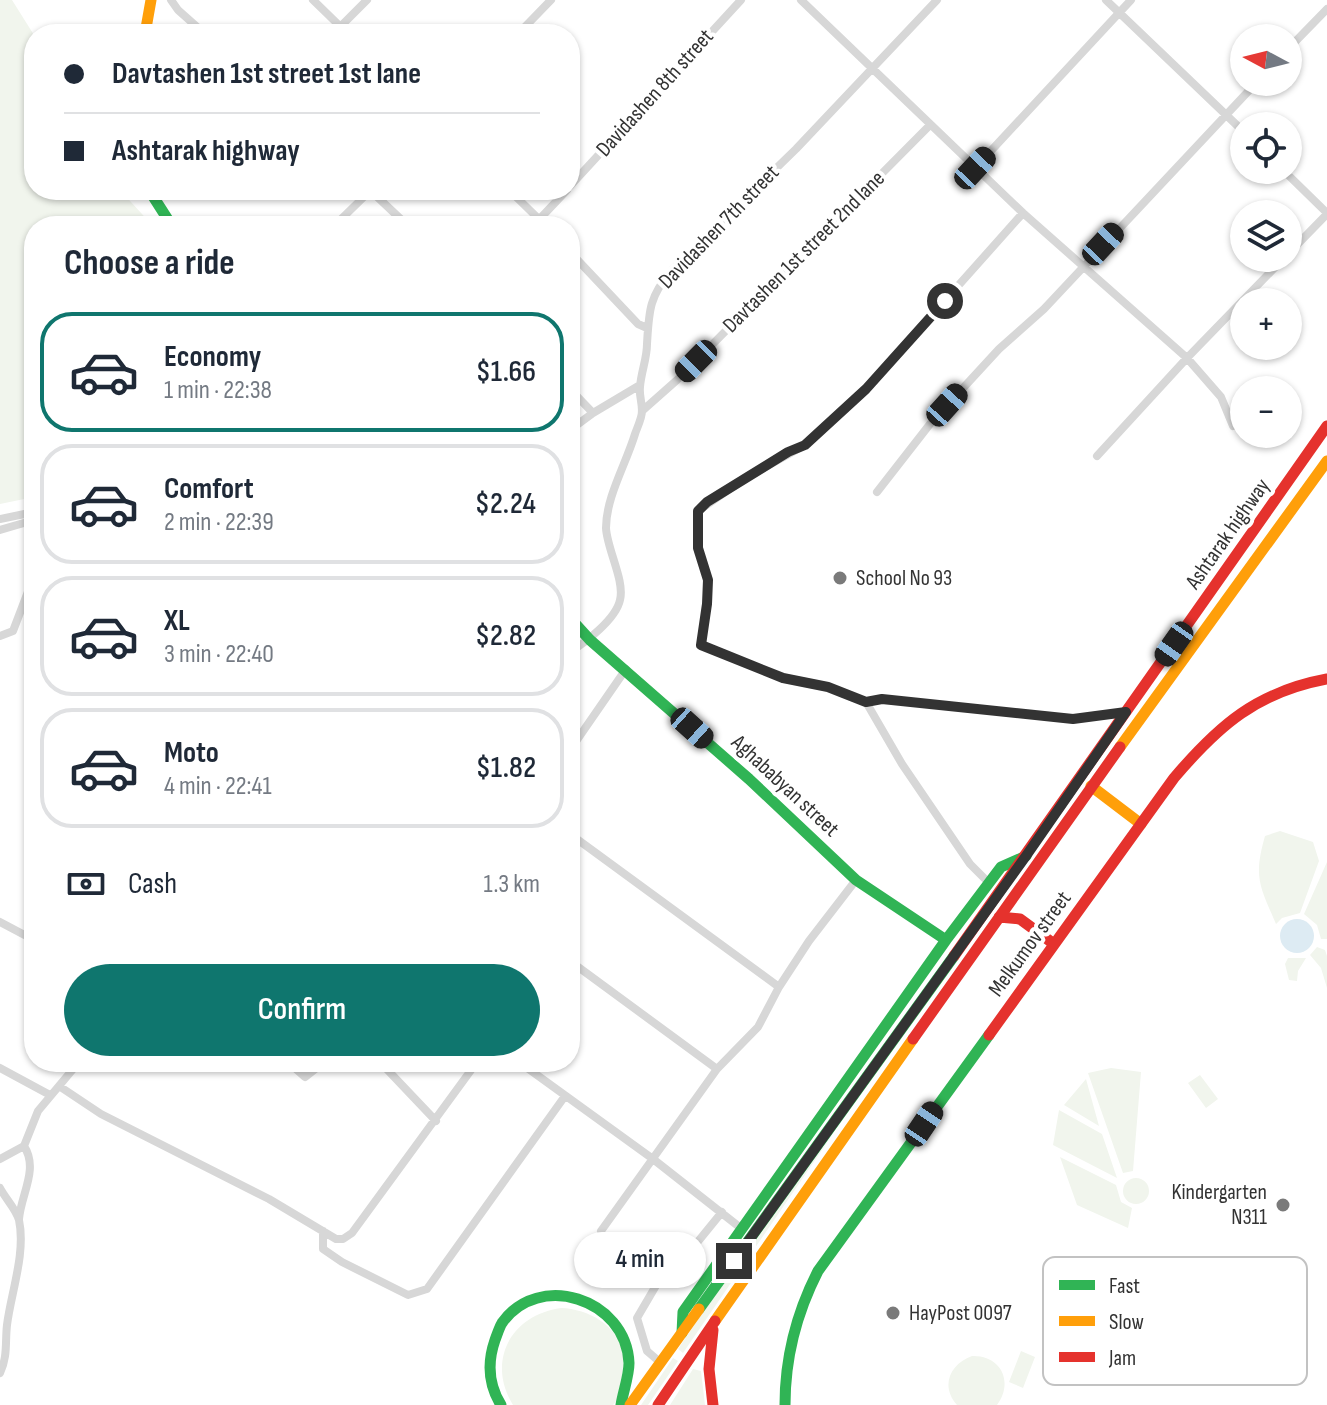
<!DOCTYPE html>
<meta charset="utf-8">
<style>
:root{--surface:#fff;--page:#f6f6f7;--text:#1f2937;--muted:#747a83;--line:#e0e1e3;--accent:#0f766e}
body{margin:0;font-family:"Sofia Sans Condensed",sans-serif;background:var(--page);color:var(--text);height:100vh;display:flex;flex-direction:column;font-size:30px;white-space:nowrap}
*{box-sizing:border-box;margin:0}
p{font-size:26px;color:var(--muted)}
.icon{flex:none;width:44px;height:44px;fill:none;stroke:currentColor;stroke-width:2;stroke-linecap:round;stroke-linejoin:round}
.map{position:relative;flex:1;overflow:hidden}
.details{position:absolute;left:24px;top:216px;width:556px;height:856px;display:flex;flex-direction:column;background:var(--surface);border-radius:32px;box-shadow:0 2px 6px #0004}
.details>*{flex:none}
.guide{position:absolute;left:24px;top:24px;width:556px;height:176px;border-radius:32px;box-shadow:0 2px 6px #0004;display:grid;align-content:center;height:176px;padding:0 40px;background:var(--surface)}
.needle{width:52px;rotate:277deg}
.controls{position:absolute;left:1230px;top:24px;display:grid;gap:16px}
.controls a{display:grid;place-items:center;width:72px;height:72px;border-radius:50%;background:var(--surface);box-shadow:0 2px 6px #0004;font-size:40px}
.end{position:absolute;width:36px;height:36px;margin:-18px;border:10px solid #333;background:#fff;box-shadow:0 0 0 4px #fff}
.from{border-radius:50%}
.bubble{position:absolute;height:56px;border-radius:28px;background:var(--surface);box-shadow:0 2px 6px #0004;font-size:26px;font-weight:600;line-height:56px;text-align:center}
.car{position:absolute;width:24px;height:48px;margin:-24px -12px;border-radius:10px;box-shadow:0 0 6px 2px #0007;background:linear-gradient(#222 24%,#8ab4d8 0 40%,#222 0 76%,#8ab4d8 0 86%,#222 0)}
.guide b{display:flex;align-items:center;gap:28px;height:76px;font-size:30px}
.guide b+b{border-top:2px solid var(--line)}
.guide i{width:20px;height:20px;background:var(--text)}
ul{padding:0;list-style:none}
li{display:flex;align-items:center;gap:24px;height:120px;margin:0 16px 12px;padding:0 24px;border:4px solid var(--line);border-radius:32px}
li div{flex:1}
li b{display:block;font-size:30px}
li em{font-style:normal;font-weight:600}
li.active{border-color:var(--accent)}
li>.icon{width:72px;height:72px;stroke-width:1.5}
h2{padding:0 40px;font-size:36px;line-height:96px}
.pay{display:flex;align-items:center;gap:20px;height:88px;padding:0 40px;font-size:30px}
.pay p{margin-inline-start:auto}
.action{display:flex;gap:16px;margin-top:auto;padding:16px 40px}
.action a{flex:1;height:92px;border-radius:48px;background:var(--accent);color:#fff;font-size:32px;font-weight:600;line-height:92px;text-align:center}
.map>svg:first-child{display:block}
.green{fill:#f1f5ed}
.water{fill:#ddebf3}
.lines{fill:none;stroke-linecap:round;stroke-linejoin:round}
.street{stroke:#d7d7d7;stroke-width:8}
.fast{stroke:#30b455;stroke-width:11}
.slow{stroke:#ff9f0a;stroke-width:11}
.jam{stroke:#e5322d;stroke-width:11}
.route{stroke:#333;stroke-width:10}
.poi-dot{fill:#7a7a7a;stroke:#fff;stroke-width:3}
.labels{text-anchor:middle;dominant-baseline:central;stroke-width:8;stroke-linejoin:round;paint-order:stroke}
.street-label{font-size:22px;fill:#333;stroke:#fff}
.poi-label{font-size:22px;fill:#333;stroke:#fff;text-anchor:start}
.key{fill:#fff;stroke:#c2c2c2;stroke-width:2}
.key-label{font-size:22px;fill:#333}
</style>
<div class="map">
<svg width="1327" height="1405" viewBox="0 0 1327 1405">
<rect width="100%" height="100%" fill="#fff"/>
<path class="green" d="M 0,0 L 12,0 L 34,35 L 34,190 L 120,190 L 153,226 L 34,226 L 34,497 L 0,504 Z
M 1280,831 L 1313,842 L 1319,861 L 1300,913 L 1282,918 L 1276,924 C 1260,886 1253,878 1265,836 Z
M 1327,862 L 1327,939 L 1321,939 L 1317,925 L 1304,914 Z
M 1317,947 L 1325,950 L 1327,956 L 1327,988 L 1321,968 L 1310,955 Z
M 1288,958 L 1306,958 L 1298,971 L 1297,981 L 1289,980 L 1285,964 Z
M 1111,1068 L 1141,1072 L 1133,1171 L 1123,1173 L 1088,1073 Z
M 1200,1075 L 1218,1099 L 1206,1108 L 1188,1083 Z
M 1086,1079 L 1099,1126 L 1064,1105 Z
M 1059,1110 L 1102,1134 L 1117,1178 L 1053,1145 Z
M 833,1134 L 683,1353 L 678,1349 L 731,1272 Z
M 1060,1157 L 1116,1185 L 1121,1202 L 1132,1208 L 1128,1228 L 1077,1205 Z
M1123 1191a13 13 0 1 1 26 0a13 13 0 1 1-26 0Z
M 561,1308 C 588,1309 619,1325 623,1355 C 625,1368 619,1387 617,1400 L 613,1405 L 513,1405 C 486,1361 511,1315 561,1308 Z
M 1021,1351 L 1035,1357 L 1023,1388 L 1009,1382 Z
M 972,1356 C 1001,1355 1014,1382 997,1405 L 957,1405 C 940,1386 950,1364 972,1356 Z
M 673,1358 L 678,1361 L 648,1405 L 641,1405 Z
M 693,1369 L 701,1371 L 705,1405 L 670,1405 Z"/>
<path class="water" d="M1280 936a17 17 0 1 1 34 0a17 17 0 1 1-34 0Z"/>
<g class="lines">
<path class="street" d="M 171,0 L 178,10 L 205,34
M 313,0 L 348,34
M 801,0 L 1023,213 L 1187,358 L 1221,397 L 1233,426
M 1106,0 L 1244,132
M 333,34 L 367,0
M 518,34 L 551,0
M 1288,49 L 1327,9
M 975,168 L 1131,0
M 1283,170 L 1327,213
M 570,186 L 741,0
M 370,190 L 408,226
M 509,190 L 546,226
M 335,225 L 371,190
M 533,226 L 567,190
M 570,252 L 638,324 L 647,328
M 1288,254 L 1327,214
M 570,389 L 593,413 L 640,385
M 642,411 L 677,380 L 930,125
M 570,430 L 593,413
M 1097,456 L 1187,358 L 1284,258
M 877,492 L 930,424 L 999,349 L 1044,309 L 1257,82
M 0,519 L 34,512
M 0,530 L 34,520
M 0,636 L 13,631 L 34,576
M 570,652 C 586,642 616,619 620,600 C 625,581 607,549 606,528 C 606,497 626,464 635,434 C 637,428 642,418 642,411 C 642,402 639,395 640,387 C 641,372 647,359 647,344 C 649,311 649,297 671,271 L 796,149 L 937,0
M 866,702 L 882,699 L 1073,719 L 1126,712
M 570,750 L 626,669
M 570,834 L 779,987
M 989,883 L 970,864 L 902,764 L 866,702 L 828,687 L 783,678 L 701,645 L 707,604 L 708,580 L 698,548 L 698,511 L 744,479 L 805,445 L 866,389 L 1023,213
M 0,922 L 34,940
M 570,961 L 717,1069
M 288,1062 L 305,1077 L 324,1062
M 380,1062 L 436,1121
M 519,1062 L 653,1159 L 742,1229
M 0,1068 L 50,1095
M 59,1086 L 101,1114 L 269,1199 L 336,1239 L 343,1239 L 352,1233 L 477,1062
M 0,1159 L 24,1146 L 38,1111 L 79,1062
M 0,1188 C 5,1198 16,1209 19,1220 C 26,1253 11,1293 7,1325 C 5,1342 8,1356 0,1373
M 19,1219 C 21,1194 39,1169 24,1146
M 323,1231 L 323,1249 L 342,1262 L 408,1295 L 427,1289 L 565,1096
M 601,1231 L 717,1069 L 758,1027 L 779,987 L 809,941 L 856,880
M 661,1363 L 647,1351 L 637,1318 L 671,1260 L 687,1255 L 722,1212"/>
<path class="fast" d="M 149,190 L 172,226
M 570,618 L 590,640 L 749,779 L 856,880 L 946,940
M 699,1309 L 954,956
M 682,1333 L 683,1312 L 946,940 L 1001,867 L 1026,856
M 501,1405 C 488,1384 487,1363 495,1340 C 497,1335 499,1328 502,1323 C 538,1271 626,1298 629,1363 C 629,1376 623,1392 621,1405
M 785,1405 C 785,1357 796,1314 818,1271 L 989,1035"/>
<path class="slow" d="M 145,34 L 151,0
M 1120,747 L 1327,461
M 1091,786 L 1141,824
M 715,1321 L 913,1039
M 630,1405 L 699,1309"/>
<path class="jam" d="M 999,917 L 1020,919 L 1054,944
M 954,956 L 1327,426
M 989,1035 L 1174,778 C 1219,725 1257,692 1327,679
M 913,1039 L 1120,747
M 713,1330 L 709,1369 L 713,1405
M 658,1405 L 715,1321"/>
</g>
<g class="lines">
<path class="route" d="M 734,1261 L 1026,856 L 1126,712 L 1073,719 L 882,699 L 866,702 L 828,687 L 783,678 L 701,645 L 707,604 L 708,580 L 698,548 L 698,511 L 707,502 L 788,452 L 805,445 L 866,389 L 945,301"/>
</g>
<g class="poi-dot">
<circle cx="840" cy="578" r="8"/>
<circle cx="1283" cy="1205" r="8"/>
<circle cx="893" cy="1313" r="8"/>
</g>
<g class="labels">
<g class="street-label">
<text transform="translate(655 93) rotate(-48)">Davidashen 8th street</text>
<text transform="translate(719 227) rotate(-46)">Davidashen 7th street</text>
<text transform="translate(804 252) rotate(-45)">Davtashen 1st street 2nd lane</text>
<text transform="translate(1228 534) rotate(-55)">Ashtarak highway</text>
<text transform="translate(785 786) rotate(43)">Aghababyan street</text>
<text transform="translate(1030 944) rotate(-54)">Melkumov street</text>
</g>
<g class="poi-label">
<text x="856" y="578">School No 93</text>
<text x="1267" y="1192" text-anchor="end">Kindergarten<tspan x="1267" dy="25">N311</tspan></text>
<text x="909" y="1313">HayPost 0097</text>
</g>
</g>
<rect x="1043" y="1257" width="264" height="128" rx="12" class="key"/>
<rect x="1059" y="1280" width="36" height="10" fill="#30b455"/>
<rect x="1059" y="1316" width="36" height="10" fill="#ff9f0a"/>
<rect x="1059" y="1352" width="36" height="10" fill="#e5322d"/>
<g class="key-label">
<text x="1109" y="1293">Fast</text>
<text x="1109" y="1329">Slow</text>
<text x="1109" y="1365">Jam</text>
</g>
</svg>
<div class="controls">
<a><svg class="needle" viewBox="-14 -14 28 28"><path d="M0-13l5 13h-10z" fill="#e53935"/><path d="M0 13l5-13h-10z" fill="#747a83"/></svg></a>
<a><svg class="icon" aria-label="locate" viewBox="0 0 24 24"><circle cx="12" cy="12" r="6"/><path d="M12 2v4M12 18v4M2 12h4M18 12h4"/></svg></a>
<a><svg class="icon" aria-label="layers" viewBox="0 0 24 24"><path d="M12 4l9 5-9 5-9-5zM3 14l9 5 9-5"/></svg></a>
<a>+</a>
<a>−</a>
</div>
<i class="end from" style="left:945px;top:301px"></i>
<i class="end" style="left:734px;top:1261px"></i>
<div class="bubble" style="left:574px;top:1232px;width:132px">4 min</div>
<i class="car" style="left:975px;top:168px;rotate:43deg"></i>
<i class="car" style="left:1103px;top:244px;rotate:43deg"></i>
<i class="car" style="left:696px;top:361px;rotate:225deg"></i>
<i class="car" style="left:947px;top:405px;rotate:42deg"></i>
<i class="car" style="left:1174px;top:644px;rotate:215deg"></i>
<i class="car" style="left:692px;top:728px;rotate:132deg"></i>
<i class="car" style="left:924px;top:1124px;rotate:34deg"></i>
<div class="guide">
<b><i class="from"></i>Davtashen 1st street 1st lane</b>
<b><i></i>Ashtarak highway</b>
</div>
<section class="details">
<h2>Choose a ride</h2>
<ul>
<li class="active"><svg class="icon" aria-label="car" viewBox="0 0 24 24"><path d="M5 17H2v-5l4-1 3-4h7l3 4 3 1v5h-3M9 17h6M6 11h13"/><circle cx="7" cy="17" r="2"/><circle cx="17" cy="17" r="2"/></svg><div><b>Economy</b><p>1 min · 22:38</p></div><em>$1.66</em></li>
<li><svg class="icon" aria-label="car" viewBox="0 0 24 24"><path d="M5 17H2v-5l4-1 3-4h7l3 4 3 1v5h-3M9 17h6M6 11h13"/><circle cx="7" cy="17" r="2"/><circle cx="17" cy="17" r="2"/></svg><div><b>Comfort</b><p>2 min · 22:39</p></div><em>$2.24</em></li>
<li><svg class="icon" aria-label="car" viewBox="0 0 24 24"><path d="M5 17H2v-5l4-1 3-4h7l3 4 3 1v5h-3M9 17h6M6 11h13"/><circle cx="7" cy="17" r="2"/><circle cx="17" cy="17" r="2"/></svg><div><b>XL</b><p>3 min · 22:40</p></div><em>$2.82</em></li>
<li><svg class="icon" aria-label="car" viewBox="0 0 24 24"><path d="M5 17H2v-5l4-1 3-4h7l3 4 3 1v5h-3M9 17h6M6 11h13"/><circle cx="7" cy="17" r="2"/><circle cx="17" cy="17" r="2"/></svg><div><b>Moto</b><p>4 min · 22:41</p></div><em>$1.82</em></li>
</ul>
<div class="pay"><svg class="icon" aria-label="cash" viewBox="0 0 24 24"><path d="M3 7h18v10H3z"/><circle cx="12" cy="12" r="2"/></svg>Cash<p>1.3 km</p></div>
<div class="action"><a>Confirm</a></div>
</section>
</div>
